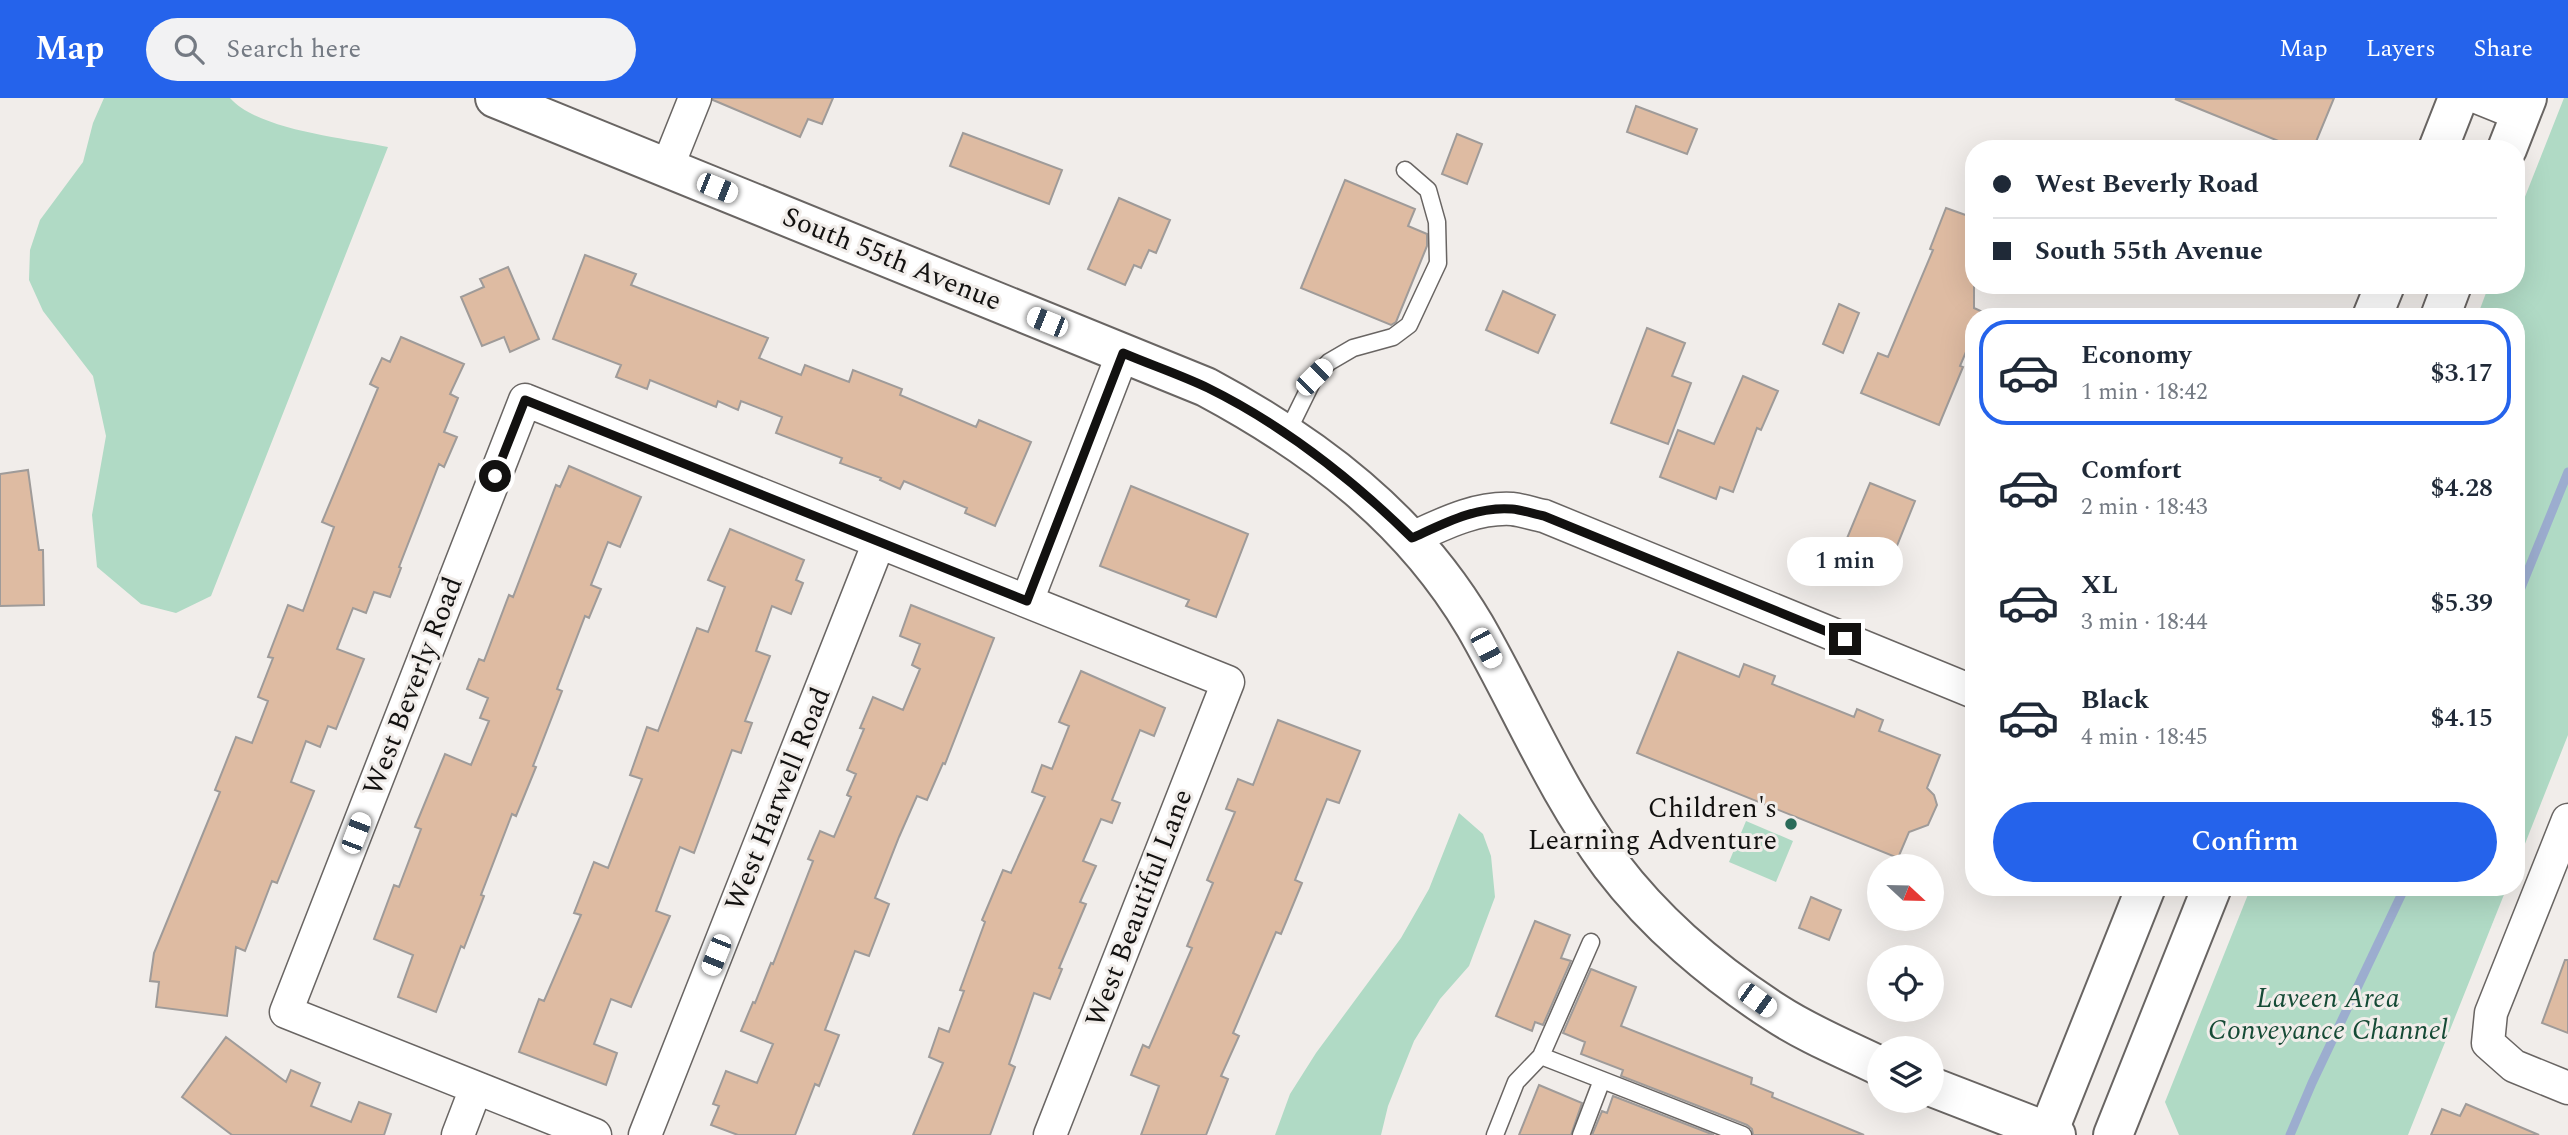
<!DOCTYPE html>
<meta charset="utf-8">
<style>
:root{--surface:#fff;--page:#f2f2f3;--text:#1f2937;--muted:#747a83;--line:#e0e1e3;--accent:#2563eb}
body{margin:0;font-family:Spectral,serif;background:var(--page);color:var(--text);height:100vh;display:flex;flex-direction:column;font-size:26px;white-space:nowrap}
*{box-sizing:border-box;margin:0}
p{font-size:23px;color:var(--muted)}
.icon{flex:none;width:38px;height:38px;fill:none;stroke:currentColor;stroke-width:2;stroke-linecap:round;stroke-linejoin:round}
.map{position:relative;flex:1;overflow:hidden}
.sheet{position:absolute;left:1965px;top:210px;width:560px;height:588px;display:flex;flex-direction:column;background:var(--surface);border-radius:28px;box-shadow:0 7px 28px #0002}
.sheet>*{flex:none}
.banner{position:absolute;left:1965px;top:42px;width:560px;height:154px;border-radius:28px;box-shadow:0 7px 28px #0002;display:grid;align-content:center;height:154px;padding:0 28px;background:var(--surface)}
.needle{width:46px;rotate:112deg}
.controls{position:absolute;left:1867px;top:756px;display:grid;gap:14px}
.controls a{display:grid;place-items:center;width:77px;height:77px;border-radius:50%;background:var(--surface);box-shadow:0 7px 28px #0002;font-size:35px}
.end{position:absolute;width:32px;height:32px;margin:-16px;border:9px solid #121110;background:#fff;box-shadow:0 0 0 4px #fff}
.from{border-radius:50%}
.bubble{position:absolute;height:49px;border-radius:24px;background:var(--surface);box-shadow:0 7px 28px #0002;font-size:23px;font-weight:600;line-height:49px;text-align:center}
.car{position:absolute;width:21px;height:42px;margin:-21px -10px;border-radius:9px;box-shadow:0 0 5px 2px #0007;background:linear-gradient(#fff 24%,#345 0 40%,#fff 0 76%,#345 0 86%,#fff 0)}
.banner b{display:flex;align-items:center;gap:24px;height:66px;font-size:26px}
.banner b+b{border-top:2px solid var(--line)}
.banner i{width:18px;height:18px;background:var(--text)}
ul{padding:12px 0 0;list-style:none}
li{display:flex;align-items:center;gap:21px;height:105px;margin:0 14px 10px;padding:0 14px;border:4px solid transparent;border-radius:28px}
li div{flex:1}
li b{display:block;font-size:26px}
li em{font-style:normal;font-weight:600}
li.on{border-color:var(--accent)}
li>.icon{width:63px;height:63px;stroke-width:1.5}
.action{display:flex;gap:14px;margin-top:auto;padding:14px 28px}
.action a{flex:1;height:80px;border-radius:42px;background:var(--accent);color:#fff;font-size:28px;font-weight:600;line-height:80px;text-align:center}
header{display:flex;align-items:center;gap:42px;box-sizing:border-box;height:98px;padding:0 35px;background:var(--accent);color:#fff}
header strong{font-size:33px}
nav{display:flex;gap:38px;margin-inline-start:auto;font-size:24px}
.search{width:490px;height:63px;background:var(--page);display:flex;align-items:center;gap:18px;box-sizing:border-box;padding:0 24px;border-radius:38px;color:var(--muted);font-size:26px}
.map>svg:first-child{display:block}
.green{fill:#b0dac5}
.lines{fill:none;stroke-linecap:round;stroke-linejoin:round}
.stream{stroke:#9cadcf;stroke-width:9}
.building{fill:#debba2;stroke:#9f9b99;stroke-width:2}
.lane-casing{stroke:#696563;stroke-width:19}
.street-casing{stroke:#696563;stroke-width:35}
.secondary-casing{stroke:#696563;stroke-width:42}
.primary-casing{stroke:#696563;stroke-width:42}
.lane{stroke:#fff;stroke-width:16}
.street{stroke:#fff;stroke-width:32}
.secondary{stroke:#fff;stroke-width:38}
.primary{stroke:#fff;stroke-width:38}
.route{stroke:#121110;stroke-width:9}
.poi-dot{fill:#2a6b59;stroke:#f1edea;stroke-width:2.5}
.labels{text-anchor:middle;dominant-baseline:central;stroke-width:6;stroke-linejoin:round;paint-order:stroke}
.street-label{font-size:28px;fill:#121110;stroke:#f1edea}
.poi-label{font-size:28px;fill:#121110;stroke:#f1edea;text-anchor:end}
.park-label{font-size:28px;font-style:italic;fill:#164b36;stroke:#f1edea}
</style>
<header>
<strong>Map</strong>
<div class="search"><svg class="icon" aria-label="search" viewBox="0 0 24 24"><circle cx="10" cy="10" r="6"/><path d="M15 15l6 6"/></svg>Search here</div>
<nav><a>Map</a><a>Layers</a><a>Share</a></nav>
</header>
<div class="map">
<svg width="2568" height="1037" viewBox="0 0 2568 1037">
<rect width="100%" height="100%" fill="#f1edea"/>
<path class="green" d="M 104,0 L 230,0 C 258,32 345,40 388,49 L 211,498 L 176,515 L 141,506 L 97,469 L 92,417 L 106,338 L 93,278 L 43,213 L 29,182 L 30,152 L 40,122 L 83,64 L 93,25 Z
M 2564,0 L 2568,0 L 2568,637 L 2517,766 L 2516,219 L 2477,219 L 2489,187 L 2516,187 L 2517,119 Z
M 1459,715 L 1483,736 L 1491,758 L 1495,799 L 1469,868 L 1440,901 L 1414,943 L 1388,1008 L 1381,1037 L 1275,1037 L 1290,996 L 1316,955 L 1401,840 L 1429,791 Z
M 1746,723 L 1793,743 L 1776,784 L 1729,764 Z
M 2251,789 L 2507,789 L 2408,1037 L 2179,1037 L 2165,1004 Z"/>
<g class="lines">
<path class="stream" d="M 2516,502 L 2568,374
M 2290,1037 L 2312,985 L 2405,789"/>
</g>
<path class="building" d="M 713,0 L 833,0 L 822,26 L 808,21 L 800,39 L 713,2 Z
M 2334,0 L 2313,51 L 2298,51 L 2175,1 Z
M 1636,8 L 1697,31 L 1687,56 L 1627,34 Z
M 963,35 L 1062,72 L 1049,106 L 950,68 Z
M 1457,36 L 1482,46 L 1467,86 L 1442,76 Z
M 1345,82 L 1415,111 L 1408,128 L 1427,136 L 1427,148 L 1396,224 L 1391,227 L 1301,190 Z
M 1119,100 L 1170,122 L 1156,155 L 1149,152 L 1141,170 L 1134,167 L 1125,187 L 1088,171 Z
M 1946,110 L 1974,120 L 1974,210 L 1983,214 L 1981,219 L 1974,219 L 1974,235 L 1960,268 L 1963,269 L 1939,327 L 1861,295 L 1878,255 L 1888,259 L 1933,152 L 1930,151 Z
M 585,157 L 636,176 L 631,187 L 768,240 L 759,260 L 801,277 L 805,267 L 849,284 L 853,272 L 902,291 L 900,297 L 976,329 L 979,322 L 1031,344 L 995,428 L 965,415 L 967,410 L 904,383 L 900,391 L 880,382 L 881,380 L 840,365 L 842,360 L 776,335 L 782,319 L 741,303 L 738,312 L 718,303 L 716,309 L 650,282 L 647,291 L 616,279 L 621,267 L 553,241 Z
M 508,169 L 539,241 L 510,254 L 504,239 L 482,248 L 461,199 L 484,189 L 480,181 Z
M 1503,193 L 1555,217 L 1538,255 L 1486,232 Z
M 1839,206 L 1859,215 L 1843,255 L 1823,246 Z
M 1647,230 L 1685,245 L 1672,278 L 1691,285 L 1668,346 L 1611,325 Z
M 401,239 L 464,266 L 450,296 L 458,300 L 444,334 L 457,339 L 444,369 L 439,366 L 399,469 L 401,470 L 390,499 L 374,494 L 366,515 L 353,510 L 337,551 L 364,561 L 336,631 L 328,628 L 320,649 L 306,643 L 291,684 L 314,693 L 277,785 L 272,783 L 245,853 L 236,849 L 227,918 L 156,909 L 159,884 L 150,883 L 154,855 L 220,694 L 215,692 L 236,639 L 252,645 L 268,603 L 258,599 L 273,560 L 268,559 L 288,507 L 303,513 L 334,429 L 322,424 L 378,290 L 370,286 L 382,260 L 390,264 Z
M 1743,278 L 1778,293 L 1761,332 L 1757,330 L 1733,394 L 1720,389 L 1716,401 L 1660,379 L 1678,332 L 1714,346 Z
M 569,368 L 641,399 L 620,449 L 608,444 L 591,487 L 601,491 L 589,520 L 585,518 L 557,591 L 562,593 L 533,668 L 536,669 L 516,718 L 512,716 L 481,797 L 484,798 L 464,850 L 461,848 L 436,914 L 398,899 L 413,857 L 374,841 L 394,787 L 399,789 L 421,731 L 415,729 L 445,656 L 471,667 L 489,623 L 480,620 L 488,600 L 467,591 L 479,561 L 484,563 L 509,497 L 513,499 L 556,387 L 560,389 Z
M 28,372 L 39,452 L 43,452 L 44,507 L 0,508 L 0,376 Z
M 1870,385 L 1915,403 L 1884,480 L 1838,462 Z
M 1131,388 L 1248,436 L 1216,519 L 1186,508 L 1189,502 L 1100,468 Z
M 730,431 L 804,462 L 796,482 L 803,485 L 791,516 L 772,508 L 756,553 L 770,558 L 745,623 L 752,625 L 741,655 L 732,652 L 694,755 L 680,749 L 656,813 L 670,818 L 631,909 L 611,901 L 594,946 L 617,955 L 606,987 L 519,954 L 539,901 L 544,903 L 581,817 L 574,815 L 594,764 L 608,770 L 642,681 L 630,677 L 647,629 L 658,633 L 697,530 L 708,534 L 725,489 L 708,482 Z
M 911,507 L 994,540 L 945,666 L 943,665 L 927,702 L 917,698 L 899,739 L 875,800 L 889,806 L 869,858 L 855,853 L 825,932 L 839,937 L 819,988 L 815,986 L 795,1037 L 738,1037 L 711,1027 L 719,1008 L 713,1006 L 726,973 L 757,985 L 773,946 L 741,933 L 753,904 L 755,905 L 771,865 L 773,866 L 813,763 L 808,761 L 820,733 L 834,739 L 851,699 L 847,697 L 856,676 L 847,672 L 864,631 L 860,630 L 873,599 L 903,612 L 920,571 L 912,567 L 920,546 L 900,538 Z
M 1678,554 L 1739,579 L 1744,566 L 1775,578 L 1772,586 L 1854,619 L 1857,611 L 1883,622 L 1879,633 L 1940,657 L 1927,690 L 1934,697 L 1937,707 L 1928,727 L 1909,734 L 1898,760 L 1637,655 Z
M 1081,573 L 1165,610 L 1154,638 L 1140,632 L 1112,702 L 1120,705 L 1112,725 L 1101,721 L 1083,763 L 1096,768 L 1080,804 L 1086,806 L 1059,870 L 1062,871 L 1050,901 L 1034,895 L 1009,966 L 1015,969 L 990,1037 L 913,1037 L 943,965 L 929,959 L 939,930 L 949,934 L 964,893 L 960,892 L 985,824 L 982,822 L 1003,772 L 1011,775 L 1045,699 L 1032,694 L 1042,667 L 1052,671 L 1069,628 L 1059,624 Z
M 1278,622 L 1360,653 L 1339,705 L 1327,701 L 1295,782 L 1302,785 L 1281,836 L 1276,834 L 1233,935 L 1239,938 L 1221,978 L 1228,981 L 1206,1037 L 1141,1037 L 1159,988 L 1131,977 L 1143,947 L 1149,950 L 1192,850 L 1187,848 L 1213,785 L 1207,782 L 1235,714 L 1226,711 L 1238,681 L 1253,687 Z
M 1811,799 L 1841,812 L 1829,842 L 1799,830 Z
M 1535,823 L 1570,837 L 1561,860 L 1571,863 L 1543,927 L 1535,924 L 1532,933 L 1496,918 Z
M 2565,862 L 2568,862 L 2568,935 L 2542,925 Z
M 1591,871 L 1636,889 L 1621,928 L 1752,980 L 1751,986 L 1773,995 L 1772,999 L 1864,1037 L 1753,1037 L 1752,1031 L 1747,1027 L 1621,978 L 1623,972 L 1581,956 L 1585,944 L 1563,935 Z
M 226,939 L 286,984 L 291,972 L 320,985 L 311,1008 L 351,1024 L 359,1004 L 391,1016 L 384,1037 L 232,1037 L 182,999 Z
M 1539,987 L 1582,1005 L 1571,1037 L 1519,1037 Z
M 1613,998 L 1714,1037 L 1592,1037 L 1602,1013 L 1607,1015 Z
M 2466,1006 L 2539,1037 L 2431,1037 L 2442,1011 L 2460,1018 Z"/>
<g class="lines">
<g class="lane-casing">
<path id="lane" d="M 1287,335 L 1314,280 L 1329,264 L 1353,250 L 1393,239 L 1409,227 L 1438,165 L 1437,124 L 1428,92 L 1405,72
M 1541,958 L 1591,844
M 1495,1037 L 1516,984 L 1541,958 L 1743,1037
M 1581,1037 L 1602,982"/>
</g>
<g class="street-casing">
<path id="street" d="M 2479,0 L 2521,17
M 667,70 L 695,0
M 1412,440 C 1443,426 1476,409 1512,411 C 1522,412 1534,416 1544,418 L 1974,594
M 1027,503 L 1123,255
M 2568,722 L 2491,915 L 2488,945 L 2514,968 L 2568,990
M 458,1037 L 476,990
M 595,1037 L 286,914 L 525,302 L 1228,584 L 1050,1037
M 645,1037 L 879,444"/>
</g>
<g class="secondary-casing">
<path id="secondary" d="M 495,0 L 1206,289 C 1316,348 1411,420 1475,528 C 1521,608 1556,694 1611,767 C 1655,825 1715,876 1776,915 C 1808,936 1845,951 1880,968
M 1932,989 L 2056,1037"/>
</g>
<g class="primary-casing">
<path id="primary" d="M 2438,51 L 2458,0
M 2507,51 L 2527,0
M 2372,219 L 2385,187
M 2440,219 L 2452,187
M 2047,1037 L 2146,789
M 2113,1037 L 2212,789"/>
</g>
<use href="#lane" class="lane"/>
<use href="#street" class="street"/>
<use href="#secondary" class="secondary"/>
<use href="#primary" class="primary"/>
</g>
<g class="lines">
<path class="route" d="M 495,378 L 525,302 L 1027,503 L 1123,255 C 1151,267 1181,277 1208,290 C 1285,328 1351,380 1412,440 C 1443,426 1476,408 1512,411 C 1522,412 1534,416 1544,418 L 1845,541"/>
</g>
<circle class="poi-dot" cx="1791" cy="726" r="7"/>
<g class="labels">
<g class="street-label">
<text transform="translate(892 161) rotate(22)">South 55th Avenue</text>
<text transform="translate(413 588) rotate(-69)">West Beverly Road</text>
<text transform="translate(778 701) rotate(-68)">West Harwell Road</text>
<text transform="translate(1139 810) rotate(-69)">West Beautiful Lane</text>
</g>
<g class="poi-label">
<text x="1777" y="710">Children's<tspan x="1777" dy="32">Learning Adventure</tspan></text>
</g>
<g class="park-label">
<text x="2328" y="900">Laveen Area<tspan x="2328" dy="32">Conveyance Channel</tspan></text>
</g>
</g>
</svg>
<div class="controls">
<a><svg class="needle" viewBox="-14 -14 28 28"><path d="M0-13l5 13h-10z" fill="#e53935"/><path d="M0 13l5-13h-10z" fill="#747a83"/></svg></a>
<a><svg class="icon" aria-label="locate" viewBox="0 0 24 24"><circle cx="12" cy="12" r="6"/><path d="M12 2v4M12 18v4M2 12h4M18 12h4"/></svg></a>
<a><svg class="icon" aria-label="layers" viewBox="0 0 24 24"><path d="M12 4l9 5-9 5-9-5zM3 14l9 5 9-5"/></svg></a>
</div>
<i class="end from" style="left:495px;top:378px"></i>
<i class="end" style="left:1845px;top:541px"></i>
<div class="bubble" style="left:1787px;top:439px;width:116px">1 min</div>
<i class="car" style="left:717px;top:90px;rotate:112deg"></i>
<i class="car" style="left:1047px;top:224px;rotate:292deg"></i>
<i class="car" style="left:1314px;top:279px;rotate:45deg"></i>
<i class="car" style="left:1486px;top:550px;rotate:152deg"></i>
<i class="car" style="left:356px;top:735px;rotate:21deg"></i>
<i class="car" style="left:716px;top:857px;rotate:202deg"></i>
<i class="car" style="left:1757px;top:902px;rotate:126deg"></i>
<div class="banner">
<b><i class="from"></i>West Beverly Road</b>
<b><i></i>South 55th Avenue</b>
</div>
<section class="sheet">
<ul>
<li class="on"><svg class="icon" aria-label="car" viewBox="0 0 24 24"><path d="M5 17H2v-5l4-1 3-4h7l3 4 3 1v5h-3M9 17h6M6 11h13"/><circle cx="7" cy="17" r="2"/><circle cx="17" cy="17" r="2"/></svg><div><b>Economy</b><p>1 min · 18:42</p></div><em>$3.17</em></li>
<li><svg class="icon" aria-label="car" viewBox="0 0 24 24"><path d="M5 17H2v-5l4-1 3-4h7l3 4 3 1v5h-3M9 17h6M6 11h13"/><circle cx="7" cy="17" r="2"/><circle cx="17" cy="17" r="2"/></svg><div><b>Comfort</b><p>2 min · 18:43</p></div><em>$4.28</em></li>
<li><svg class="icon" aria-label="car" viewBox="0 0 24 24"><path d="M5 17H2v-5l4-1 3-4h7l3 4 3 1v5h-3M9 17h6M6 11h13"/><circle cx="7" cy="17" r="2"/><circle cx="17" cy="17" r="2"/></svg><div><b>XL</b><p>3 min · 18:44</p></div><em>$5.39</em></li>
<li><svg class="icon" aria-label="car" viewBox="0 0 24 24"><path d="M5 17H2v-5l4-1 3-4h7l3 4 3 1v5h-3M9 17h6M6 11h13"/><circle cx="7" cy="17" r="2"/><circle cx="17" cy="17" r="2"/></svg><div><b>Black</b><p>4 min · 18:45</p></div><em>$4.15</em></li>
</ul>
<div class="action"><a>Confirm</a></div>
</section>
</div>
